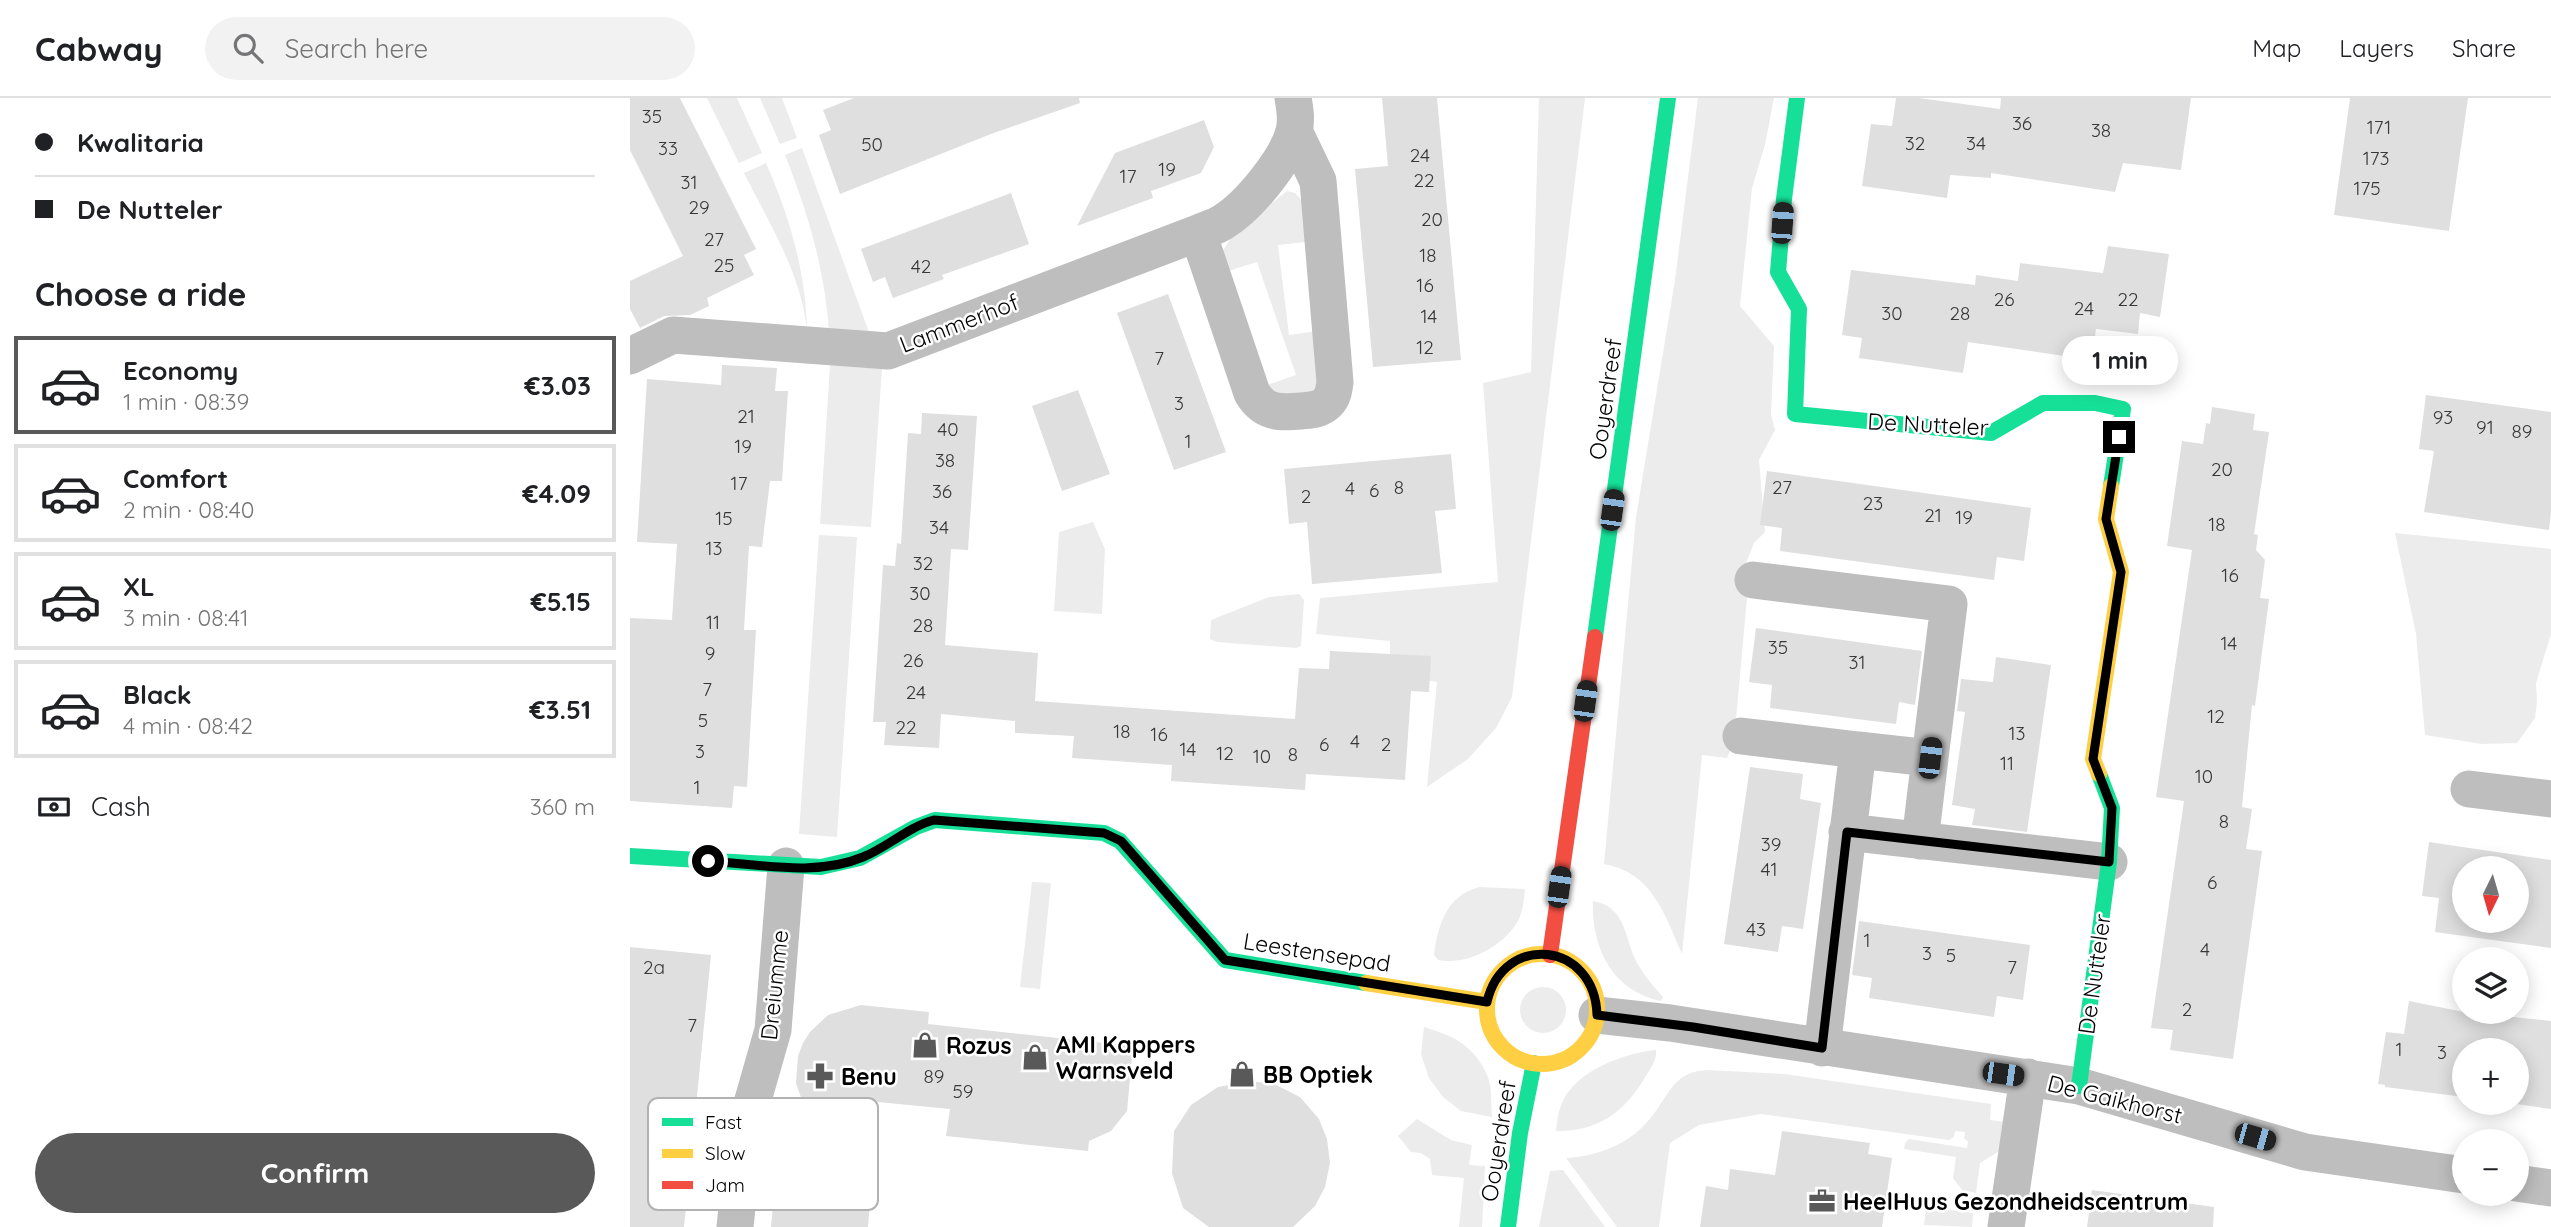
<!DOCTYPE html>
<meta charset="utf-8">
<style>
:root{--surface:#fff;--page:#f2f2f2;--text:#202124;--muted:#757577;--line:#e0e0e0;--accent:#595959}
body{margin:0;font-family:Quicksand,sans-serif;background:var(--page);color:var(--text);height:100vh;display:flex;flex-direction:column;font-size:26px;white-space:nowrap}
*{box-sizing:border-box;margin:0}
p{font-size:23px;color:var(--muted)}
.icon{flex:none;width:38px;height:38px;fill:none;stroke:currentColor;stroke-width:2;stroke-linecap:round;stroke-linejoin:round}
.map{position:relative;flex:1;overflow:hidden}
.details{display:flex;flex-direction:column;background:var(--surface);width:630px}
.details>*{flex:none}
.hud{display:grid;align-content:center;height:154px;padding:0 35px;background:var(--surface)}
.needle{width:46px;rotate:185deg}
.fabs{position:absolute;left:1822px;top:758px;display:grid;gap:14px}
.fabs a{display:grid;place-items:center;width:77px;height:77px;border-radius:50%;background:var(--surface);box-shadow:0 4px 18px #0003;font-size:35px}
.end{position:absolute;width:32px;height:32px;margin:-16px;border:9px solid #000;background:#fff;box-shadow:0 0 0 4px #fff}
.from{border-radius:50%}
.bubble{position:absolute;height:49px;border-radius:24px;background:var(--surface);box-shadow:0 4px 18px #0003;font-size:23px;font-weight:700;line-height:49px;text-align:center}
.car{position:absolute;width:21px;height:42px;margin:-21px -10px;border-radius:9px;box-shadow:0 0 5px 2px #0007;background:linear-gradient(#222 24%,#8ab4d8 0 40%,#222 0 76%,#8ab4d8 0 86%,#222 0)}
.hud b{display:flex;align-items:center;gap:24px;height:66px;font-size:26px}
.hud b+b{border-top:2px solid var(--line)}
.hud i{width:18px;height:18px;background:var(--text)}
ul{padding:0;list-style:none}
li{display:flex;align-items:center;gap:21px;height:98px;margin:0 14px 10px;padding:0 21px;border:4px solid var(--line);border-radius:0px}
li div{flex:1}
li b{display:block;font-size:26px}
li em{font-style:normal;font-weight:700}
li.active{border-color:var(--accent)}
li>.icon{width:63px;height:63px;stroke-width:1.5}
h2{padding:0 35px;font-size:32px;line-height:84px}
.pay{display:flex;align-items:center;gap:18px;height:77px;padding:0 35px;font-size:26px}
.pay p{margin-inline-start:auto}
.cta{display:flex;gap:14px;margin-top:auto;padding:14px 35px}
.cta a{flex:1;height:80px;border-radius:42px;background:var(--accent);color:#fff;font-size:28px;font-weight:700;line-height:80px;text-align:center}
header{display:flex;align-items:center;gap:42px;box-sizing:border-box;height:98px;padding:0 35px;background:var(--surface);border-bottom:2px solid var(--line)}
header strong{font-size:33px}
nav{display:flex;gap:38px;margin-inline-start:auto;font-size:24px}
.search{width:490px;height:63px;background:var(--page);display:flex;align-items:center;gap:18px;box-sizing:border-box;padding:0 24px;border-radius:38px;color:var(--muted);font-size:26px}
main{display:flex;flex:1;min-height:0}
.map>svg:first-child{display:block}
.green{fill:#ececec}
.building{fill:#dfdfdf;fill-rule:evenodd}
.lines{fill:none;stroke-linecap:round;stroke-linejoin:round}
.street{stroke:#bebebe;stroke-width:37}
.fast{stroke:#16e098;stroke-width:16}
.slow{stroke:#ffcf43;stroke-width:16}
.jam{stroke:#f24e42;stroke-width:16}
.route{stroke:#000;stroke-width:9}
.labels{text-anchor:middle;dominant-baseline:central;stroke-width:5;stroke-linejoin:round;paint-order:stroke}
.number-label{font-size:19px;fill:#383838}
.street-label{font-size:23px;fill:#000;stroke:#fff}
.poi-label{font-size:23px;font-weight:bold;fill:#000;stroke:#fff;text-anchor:start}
.key{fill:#fff;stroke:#b2b2b2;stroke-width:2}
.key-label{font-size:19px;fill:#000}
</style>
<header>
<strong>Cabway</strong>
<div class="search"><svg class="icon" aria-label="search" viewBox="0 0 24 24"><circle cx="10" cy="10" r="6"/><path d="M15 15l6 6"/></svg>Search here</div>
<nav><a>Map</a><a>Layers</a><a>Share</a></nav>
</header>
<main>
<section class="details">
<div class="hud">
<b><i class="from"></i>Kwalitaria</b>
<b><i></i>De Nutteler</b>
</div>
<h2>Choose a ride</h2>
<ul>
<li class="active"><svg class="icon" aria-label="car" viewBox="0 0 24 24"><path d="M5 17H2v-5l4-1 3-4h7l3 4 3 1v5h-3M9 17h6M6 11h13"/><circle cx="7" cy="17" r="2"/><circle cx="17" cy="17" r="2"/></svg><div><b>Economy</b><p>1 min · 08:39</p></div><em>€3.03</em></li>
<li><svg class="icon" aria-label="car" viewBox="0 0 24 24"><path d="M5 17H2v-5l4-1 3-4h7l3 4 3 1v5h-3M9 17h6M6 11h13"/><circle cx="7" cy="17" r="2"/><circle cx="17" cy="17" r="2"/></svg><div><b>Comfort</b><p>2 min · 08:40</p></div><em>€4.09</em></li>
<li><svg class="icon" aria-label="car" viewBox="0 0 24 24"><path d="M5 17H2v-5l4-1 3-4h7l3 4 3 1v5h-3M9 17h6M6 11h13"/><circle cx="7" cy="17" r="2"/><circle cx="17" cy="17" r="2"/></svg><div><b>XL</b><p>3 min · 08:41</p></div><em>€5.15</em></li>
<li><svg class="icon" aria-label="car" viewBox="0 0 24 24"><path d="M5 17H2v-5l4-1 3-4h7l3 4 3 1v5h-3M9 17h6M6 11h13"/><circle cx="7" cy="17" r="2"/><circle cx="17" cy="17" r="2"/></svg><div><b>Black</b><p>4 min · 08:42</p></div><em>€3.51</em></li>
</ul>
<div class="pay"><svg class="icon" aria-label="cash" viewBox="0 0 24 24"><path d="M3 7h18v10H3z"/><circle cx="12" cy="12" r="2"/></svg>Cash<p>360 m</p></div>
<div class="cta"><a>Confirm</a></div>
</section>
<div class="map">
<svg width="1921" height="1129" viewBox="0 0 1921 1129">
<rect width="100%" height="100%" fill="#fff"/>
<path class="green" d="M 77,0 L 107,0 L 132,55 L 109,65 Z
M 130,0 L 152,0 L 167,40 L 150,46 Z
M 909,0 L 955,0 L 882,599 L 866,630 L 838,661 L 797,689 L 807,584 L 760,576 L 760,543 L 686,536 L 690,500 L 868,484 L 853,285 L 901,274 Z
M 1068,0 L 1144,0 L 1135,47 L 1122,90 L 1110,208 L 1144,248 L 1141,317 L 1145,332 L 1129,362 L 1135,434 L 1124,445 L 1112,475 L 1117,500 L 1104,644 L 1097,660 L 1072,657 L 1052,856 C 1035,817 1022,774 974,766 L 1006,419 L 1045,182 Z
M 172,50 L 240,237 L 199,234 C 195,172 178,115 155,57 Z
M 136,65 C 159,117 176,174 177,232 C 171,175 139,125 114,75 Z
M 657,93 L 665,95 L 674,105 L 676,144 L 648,147 L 659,237 L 687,233 L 689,285 L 686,293 L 656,303 L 637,287 L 666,277 L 627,164 L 598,173 L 592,154 L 604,135 Z
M 200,267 L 252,271 L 241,429 L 190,426 Z
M 463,424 L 475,451 L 472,516 L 424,513 L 429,434 Z
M 1765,435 L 1921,451 L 1921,536 L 1906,585 L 1907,604 L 1905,620 L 1887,645 L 1852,646 L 1795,637 L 1786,536 Z
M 189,437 L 227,439 L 207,739 L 169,736 Z
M 669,496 L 674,502 L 671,548 L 666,550 L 587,544 L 580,541 L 581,522 L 639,499 Z
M 402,784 L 421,785 L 410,891 L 390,889 Z
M 849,789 L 895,791 C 894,802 893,813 888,823 C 874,848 837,868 808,862 L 804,857 C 808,827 816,798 849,789 Z
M 963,803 C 996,809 994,838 1006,863 C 1013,876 1023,888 1033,899 L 1031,903 C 982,893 961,849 963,803 Z
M890 912a23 23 0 1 1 46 0a23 23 0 1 1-46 0Z
M 794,929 C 824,938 845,948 858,979 C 862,990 861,1007 862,1019 L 831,1013 L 813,999 L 799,980 L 791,956 Z
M 1026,952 C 1027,963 1020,971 1014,981 C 994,1015 966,1034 926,1033 C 927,1024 928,1014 932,1005 C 945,973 994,955 1026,952 Z
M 1076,972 L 1154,976 L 1361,1006 L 1360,1022 L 1375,1024 L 1371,1052 L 1350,1065 L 1346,1095 L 1332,1092 L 1323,1080 L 1326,1059 L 1274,1051 L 1275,1045 L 1279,1041 L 1337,1050 L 1338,1044 L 1334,1040 L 1335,1034 L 1325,1033 L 1324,1039 L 1319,1042 L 1131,1016 L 1069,1027 L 1040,1045 L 1029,1129 L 987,1129 L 936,1060 C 968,1058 997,1047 1018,1023 C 1039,1000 1040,975 1076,972 Z
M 787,1021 L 821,1042 L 842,1047 L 839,1067 L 855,1068 L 852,1129 L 829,1129 L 834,1080 L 802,1077 L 800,1061 L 791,1055 L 781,1054 L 768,1038 Z
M 933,1072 L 975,1129 L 909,1129 L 920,1073 Z
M 1296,1109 L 1343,1115 L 1342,1129 L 1294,1127 Z"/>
<path class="building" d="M 0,0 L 50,0 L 126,151 L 114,157 L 124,177 L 77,200 L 79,208 L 60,217 L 34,218 L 10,230 L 0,211 L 0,183 L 53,158 L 0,52 Z
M 224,0 L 449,0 L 450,5 L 361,36 L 210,96 L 189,37 L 201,32 L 193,12 Z
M 752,0 L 807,0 L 831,262 L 743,269 L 725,71 L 758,68 Z
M 1266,0 L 1289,0 L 1370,11 L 1371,0 L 1561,0 L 1551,72 L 1493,65 L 1485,94 L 1361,75 L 1361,80 L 1320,77 L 1317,100 L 1232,88 L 1241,26 L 1262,28 Z
M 1720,0 L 1838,0 L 1819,133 L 1704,117 Z
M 574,22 L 584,49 L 571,75 L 521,93 L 523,100 L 447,128 L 485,55 Z
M 381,95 L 399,146 L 312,177 L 314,181 L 263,200 L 255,179 L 243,184 L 231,151 Z
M 1478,148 L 1539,156 L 1530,219 L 1510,215 L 1508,236 L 1466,231 L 1462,262 L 1338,244 L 1333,275 L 1229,260 L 1232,240 L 1212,237 L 1221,172 L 1345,187 L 1346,177 L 1388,183 L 1390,165 L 1473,175 Z
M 538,196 L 596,354 L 544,372 L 487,215 Z
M 92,267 L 147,270 L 145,293 L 158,293 L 152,383 L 140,383 L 132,449 L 119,448 L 114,532 L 126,532 L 117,689 L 104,688 L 102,710 L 0,703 L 0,520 L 42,522 L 47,446 L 7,444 L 17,281 L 91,287 Z
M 448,292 L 480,376 L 432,393 L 402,308 Z
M 1796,297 L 1921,314 L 1921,414 L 1919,432 L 1794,414 L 1804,353 L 1789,351 Z
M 1582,309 L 1625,316 L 1623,332 L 1639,334 L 1624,436 L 1628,437 L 1626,452 L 1635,462 L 1630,500 L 1639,501 L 1625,608 L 1622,607 L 1612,709 L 1622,711 L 1616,751 L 1632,753 L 1603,961 L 1540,952 L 1543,932 L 1521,930 L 1554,703 L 1526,699 L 1562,452 L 1537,448 L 1552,343 L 1573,346 L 1576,325 L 1580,326 Z
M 292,315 L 347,318 L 338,452 L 321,451 L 315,547 L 408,555 L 405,603 L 665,621 L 669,570 L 699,571 L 700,553 L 801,558 L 799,594 L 781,593 L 775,682 L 676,676 L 675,692 L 541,683 L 542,667 L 442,660 L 444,638 L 385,635 L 385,623 L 311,616 L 309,650 L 254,647 L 256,624 L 243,624 L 253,467 L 265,468 L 267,445 L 271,446 L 278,335 L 291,336 Z
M 821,356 L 826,411 L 805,413 L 812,475 L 682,486 L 677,424 L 659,426 L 654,371 Z
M 1137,373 L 1401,410 L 1394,463 L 1367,459 L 1364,482 L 1150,453 L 1152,430 L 1130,427 Z
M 1126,530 L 1292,553 L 1285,607 L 1269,604 L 1266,626 L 1140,610 L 1142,587 L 1119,584 Z
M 1366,559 L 1421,567 L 1397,734 L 1342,727 L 1345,711 L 1322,707 L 1335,614 L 1327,613 L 1331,581 L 1363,584 Z
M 1120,669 L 1173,676 L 1170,701 L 1191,705 L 1173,831 L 1152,828 L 1148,854 L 1094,846 Z
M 1799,744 L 1921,762 L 1921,850 L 1805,834 L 1809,800 L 1792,798 ZM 1834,770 L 1886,770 L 1886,822 L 1834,822 Z
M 1229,823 L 1400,847 L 1393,902 L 1367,898 L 1364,919 L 1239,900 L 1242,880 L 1222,877 Z
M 0,849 L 81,857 L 54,1129 L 0,1129 Z
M 1779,903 L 1834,914 L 1921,923 L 1921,1011 L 1873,1004 L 1886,1004 L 1886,952 L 1834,952 L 1834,999 L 1755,989 L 1755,987 L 1748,986 L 1756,934 L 1774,936 Z
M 231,907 L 299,914 L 298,926 L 503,948 L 497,1013 L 481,1033 L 459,1043 L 458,1053 L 316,1038 L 320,1011 L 238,1003 L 233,1060 L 242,1079 L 238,1129 L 141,1129 L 147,1065 L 156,1056 L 194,1037 L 174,1008 L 166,985 L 168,958 L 173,945 L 180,934 L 198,917 Z
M 620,983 L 644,986 L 670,999 L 689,1021 L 697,1041 L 700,1065 L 695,1089 L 685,1108 L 663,1129 L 579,1129 L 553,1110 L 542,1075 L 544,1033 L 561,1007 L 588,989 Z
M 1152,1033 L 1240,1045 L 1238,1056 L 1262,1060 L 1252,1129 L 1070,1129 L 1076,1088 L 1098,1092 L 1100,1071 L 1145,1077 Z
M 1462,1092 L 1584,1109 L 1583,1129 L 1457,1129 Z"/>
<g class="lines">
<path class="street" d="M 568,135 L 622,295 C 634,315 649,315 671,313 C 680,312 690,312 697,305 C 703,299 704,292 705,284 L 688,83 L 664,33
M 0,258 L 43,237 L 258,253 L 568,135 C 576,131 586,129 593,124 C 618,109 657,62 664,33 C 667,22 665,11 663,0
M 1123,482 L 1319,506 L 1300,660
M 1111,638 L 1228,652
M 1839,691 L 1921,701
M 1217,734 L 1479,764
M 967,917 L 1040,925 L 1449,988 L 1675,1054 L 1834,1077
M 1192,950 L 1228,652 L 1300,660 L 1290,743
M 1886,1085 L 1921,1090
M 105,1129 L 115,1030 L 143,932 L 156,768
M 1376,1129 L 1398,979"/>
<path class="fast" d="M 1167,0 L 1154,101 L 1148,174 L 1169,211 L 1165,316 L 1361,335 L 1413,305 L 1465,305 L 1493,311 L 1481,388
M 965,539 L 1038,0
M 0,758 L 191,769 L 230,760 L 286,729 L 305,722 L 474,735 L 490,743 L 595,862 L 736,885
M 1449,988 L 1479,764 L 1482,710 L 1469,676
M 878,1129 L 890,1035 L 904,965"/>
<path class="slow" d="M 1469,676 L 1463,661 L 1491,474 L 1476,421 L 1481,388
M857 911a55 55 0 1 1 110 0a55 55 0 1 1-110 0Z
M 736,885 L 857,904"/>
<path class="jam" d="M 920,857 L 965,539"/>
</g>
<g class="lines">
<path class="route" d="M 78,763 C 128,766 186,779 233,759 C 258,749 278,729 304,722 L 474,735 L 491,743 L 595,862 L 857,904 C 873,834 965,843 967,917 L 1063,929 L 1192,950 L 1217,734 L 1479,764 L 1482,710 L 1463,661 L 1491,474 L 1476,421 L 1489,339"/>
</g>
<defs>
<g id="shop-bare" transform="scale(2.1)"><path d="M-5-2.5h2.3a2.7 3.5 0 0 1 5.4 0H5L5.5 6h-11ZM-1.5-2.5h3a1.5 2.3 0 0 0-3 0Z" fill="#595959" stroke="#fff" stroke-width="2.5" paint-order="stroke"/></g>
<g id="pharmacy-bare" transform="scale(2.1)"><path d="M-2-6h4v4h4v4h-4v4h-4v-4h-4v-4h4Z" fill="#595959" stroke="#fff" stroke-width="2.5" paint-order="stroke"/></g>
<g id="office-bare" transform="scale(2.1)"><path d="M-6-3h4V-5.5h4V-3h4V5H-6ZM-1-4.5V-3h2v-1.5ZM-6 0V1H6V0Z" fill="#595959" stroke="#fff" stroke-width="2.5" paint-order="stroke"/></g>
</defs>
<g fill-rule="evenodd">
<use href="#shop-bare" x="295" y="947"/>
<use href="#shop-bare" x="405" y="959"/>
<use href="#shop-bare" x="612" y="976"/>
<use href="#pharmacy-bare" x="190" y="978"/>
<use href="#office-bare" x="1192" y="1103"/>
</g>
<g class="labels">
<g class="number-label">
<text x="22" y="18">35</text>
<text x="1392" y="25">36</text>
<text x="1749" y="29">171</text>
<text x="1471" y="32">38</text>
<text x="1285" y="45">32</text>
<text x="1346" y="45">34</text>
<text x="242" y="46">50</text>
<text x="38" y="50">33</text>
<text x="790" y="57">24</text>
<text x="1746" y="60">173</text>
<text x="537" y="71">19</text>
<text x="498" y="78">17</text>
<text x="794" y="82">22</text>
<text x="59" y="84">31</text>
<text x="1737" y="90">175</text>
<text x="69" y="109">29</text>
<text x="802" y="121">20</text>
<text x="84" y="141">27</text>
<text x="798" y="157">18</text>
<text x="94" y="167">25</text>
<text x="291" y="168">42</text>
<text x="795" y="187">16</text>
<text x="1374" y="201">26</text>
<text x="1498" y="201">22</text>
<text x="1454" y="210">24</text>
<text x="1262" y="215">30</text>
<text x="1330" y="215">28</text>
<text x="799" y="218">14</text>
<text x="795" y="249">12</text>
<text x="529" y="260">7</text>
<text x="549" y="305">3</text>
<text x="116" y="318">21</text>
<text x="1813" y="319">93</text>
<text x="1855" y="329">91</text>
<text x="318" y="331">40</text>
<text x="1892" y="333">89</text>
<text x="558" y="343">1</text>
<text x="113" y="348">19</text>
<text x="315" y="362">38</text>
<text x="1592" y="371">20</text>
<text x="109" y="385">17</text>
<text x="769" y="389">8</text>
<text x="1152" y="389">27</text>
<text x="720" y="390">4</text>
<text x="744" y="392">6</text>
<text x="312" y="393">36</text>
<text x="676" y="398">2</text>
<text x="1243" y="405">23</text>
<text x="1303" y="417">21</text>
<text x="1334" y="419">19</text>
<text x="94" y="420">15</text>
<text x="1587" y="426">18</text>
<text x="309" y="429">34</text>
<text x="84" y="450">13</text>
<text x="293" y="465">32</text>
<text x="1600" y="477">16</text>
<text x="290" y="495">30</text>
<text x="83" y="524">11</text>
<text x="293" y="527">28</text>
<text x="1599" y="545">14</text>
<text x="1148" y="549">35</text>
<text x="80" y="555">9</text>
<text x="283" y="562">26</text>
<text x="1227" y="564">31</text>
<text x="77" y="591">7</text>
<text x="286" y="594">24</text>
<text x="1586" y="618">12</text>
<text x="73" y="622">5</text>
<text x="276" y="629">22</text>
<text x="492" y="633">18</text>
<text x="1387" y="635">13</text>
<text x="529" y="636">16</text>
<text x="725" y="643">4</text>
<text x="694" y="646">6</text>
<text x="756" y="646">2</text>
<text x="558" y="651">14</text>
<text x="70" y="653">3</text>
<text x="595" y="655">12</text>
<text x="663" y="656">8</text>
<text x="632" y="658">10</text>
<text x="1377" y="665">11</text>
<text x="1574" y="678">10</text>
<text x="67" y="689">1</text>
<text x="1594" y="723">8</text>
<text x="1141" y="746">39</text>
<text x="1139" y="771">41</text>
<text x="1582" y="784">6</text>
<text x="1126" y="831">43</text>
<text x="1237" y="842">1</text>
<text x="1575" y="851">4</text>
<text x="1297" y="855">3</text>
<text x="1321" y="857">5</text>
<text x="24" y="869">2a</text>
<text x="1382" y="869">7</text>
<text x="1557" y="911">2</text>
<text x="62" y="927">7</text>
<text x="1769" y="951">1</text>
<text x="1812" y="954">3</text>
<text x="304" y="978">89</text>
<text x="333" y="993">59</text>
</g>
<g class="street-label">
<text transform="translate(329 225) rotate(-21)">Lammerhof</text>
<text transform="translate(975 301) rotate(-82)">Ooyerdreef</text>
<text transform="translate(1298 326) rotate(3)">De Nutteler</text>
<text transform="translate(687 854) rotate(9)">Leestensepad</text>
<text transform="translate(1464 876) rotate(-82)">De Nutteler</text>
<text transform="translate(144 887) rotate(-84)">Dreiumme</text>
<text transform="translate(1485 1001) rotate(14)">De Gaikhorst</text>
<text transform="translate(868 1043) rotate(-81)">Ooyerdreef</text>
</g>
<g class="poi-label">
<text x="426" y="946">AMI Kappers<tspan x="426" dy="26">Warnsveld</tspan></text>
<text x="316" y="947">Rozus</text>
<text x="633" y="976">BB Optiek</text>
<text x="211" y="978">Benu</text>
<text x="1213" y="1103">HeelHuus Gezondheidscentrum</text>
</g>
</g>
<rect x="18" y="1000" width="230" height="112" rx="10" class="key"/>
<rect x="32" y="1020" width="31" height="8" fill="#16e098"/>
<rect x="32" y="1051" width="31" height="9" fill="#ffcf43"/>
<rect x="32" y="1083" width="31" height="8" fill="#f24e42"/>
<g class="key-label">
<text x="75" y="1031">Fast</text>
<text x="75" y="1062">Slow</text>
<text x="75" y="1094">Jam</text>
</g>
</svg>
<div class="fabs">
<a><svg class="needle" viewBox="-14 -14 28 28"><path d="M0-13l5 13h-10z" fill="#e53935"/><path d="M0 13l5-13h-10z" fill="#757577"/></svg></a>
<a><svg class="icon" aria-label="layers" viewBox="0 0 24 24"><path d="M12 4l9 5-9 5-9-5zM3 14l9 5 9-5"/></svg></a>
<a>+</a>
<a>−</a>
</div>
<i class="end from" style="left:78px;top:763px"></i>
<i class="end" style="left:1489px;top:339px"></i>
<div class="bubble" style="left:1432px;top:238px;width:116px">1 min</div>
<i class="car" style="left:1152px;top:125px;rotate:4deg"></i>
<i class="car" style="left:982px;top:412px;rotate:8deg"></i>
<i class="car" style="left:955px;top:603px;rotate:8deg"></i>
<i class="car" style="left:1300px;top:660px;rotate:7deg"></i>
<i class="car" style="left:929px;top:789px;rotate:8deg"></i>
<i class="car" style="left:1373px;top:976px;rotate:98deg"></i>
<i class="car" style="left:1625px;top:1039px;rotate:106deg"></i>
</div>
</main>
